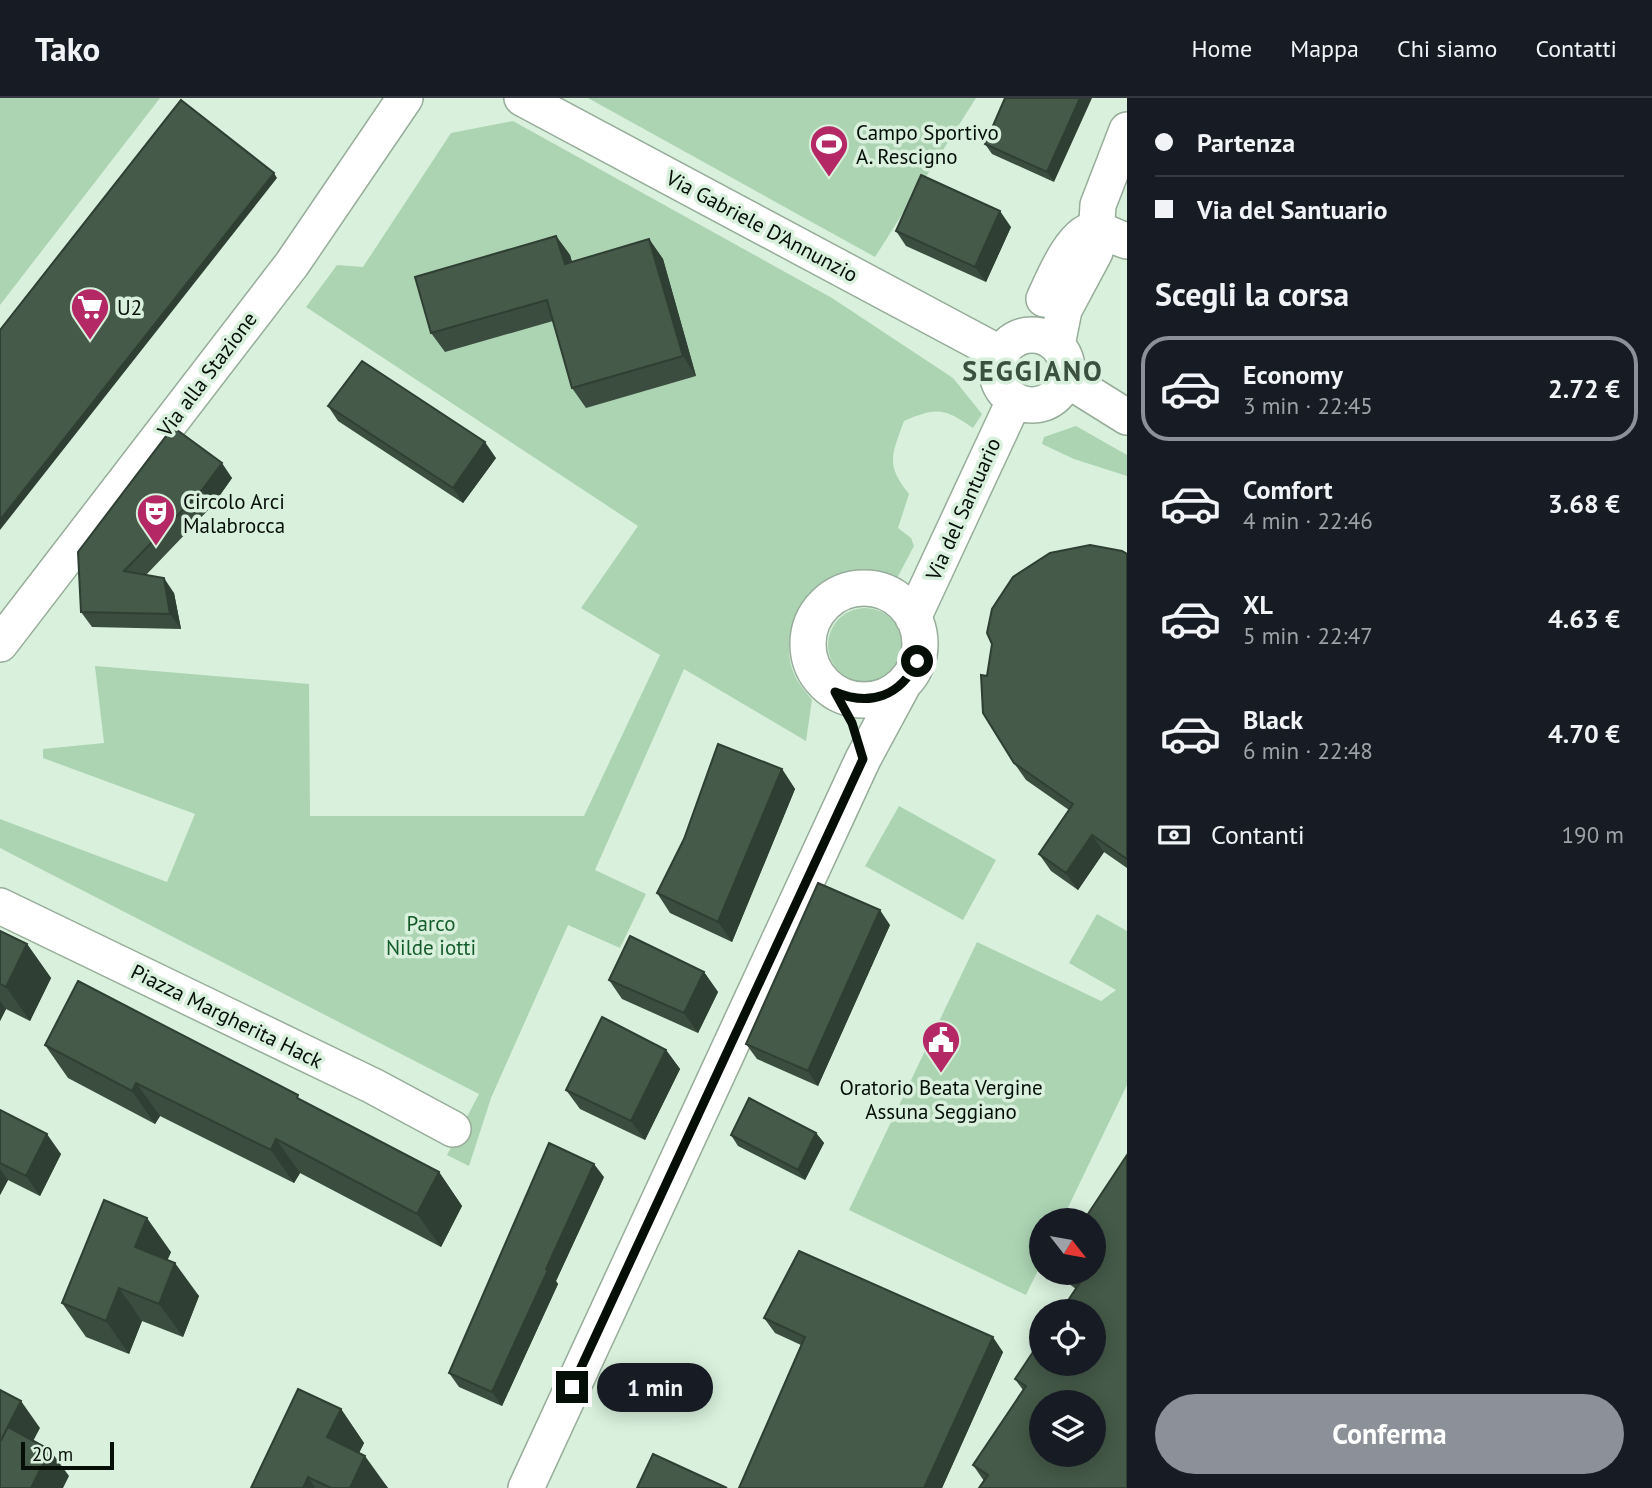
<!DOCTYPE html>
<html lang="it">
<meta charset="utf-8">
<style>
:root{--surface:#171b24;--page:#20242c;--text:#f1f3f6;--muted:#9ea1a6;--line:#363941;--accent:#8c9099}
body{margin:0;font-family:"PT Sans",sans-serif;background:var(--page);color:var(--text);height:100vh;display:flex;flex-direction:column;font-size:26px;white-space:nowrap}
*{box-sizing:border-box;margin:0}
p{font-size:23px;color:var(--muted)}
.icon{flex:none;width:38px;height:38px;fill:none;stroke:currentColor;stroke-width:2;stroke-linecap:round;stroke-linejoin:round}
.map{position:relative;flex:1;overflow:hidden}
.drawer{display:flex;flex-direction:column;background:var(--surface);width:525px}
.drawer>*{flex:none}
.guide{display:grid;align-content:center;height:154px;padding:0 28px;background:var(--surface)}
.needle{width:46px;rotate:121deg}
.fabs{position:absolute;left:1029px;top:1110px;display:grid;gap:14px}
.fabs a{display:grid;place-items:center;width:77px;height:77px;border-radius:50%;background:var(--surface);box-shadow:0 4px 18px #0003;font-size:35px}
.scale{position:absolute;left:21px;bottom:18px;width:93px;box-sizing:border-box;padding-left:7px;border:4px solid #060e08;border-top:0;font-size:19px;line-height:24px;white-space:nowrap;color:#060e08;-webkit-text-stroke:5px #d8f0dc;paint-order:stroke}
.end{position:absolute;width:32px;height:32px;margin:-16px;border:9px solid #060e08;background:#fff;box-shadow:0 0 0 4px #fff}
.from{border-radius:50%}
.bubble{position:absolute;height:49px;border-radius:24px;background:var(--surface);box-shadow:0 4px 18px #0003;font-size:23px;font-weight:600;line-height:49px;text-align:center}
.guide b{display:flex;align-items:center;gap:24px;height:66px;font-size:26px}
.guide b+b{border-top:2px solid var(--line)}
.guide i{width:18px;height:18px;background:var(--text)}
ul{padding:0;list-style:none}
li{display:flex;align-items:center;gap:21px;height:105px;margin:0 14px 10px;padding:0 14px;border:4px solid transparent;border-radius:28px}
li div{flex:1}
li b{display:block;font-size:26px}
li em{font-style:normal;font-weight:600}
li.selected{border-color:var(--accent)}
li>.icon{width:63px;height:63px;stroke-width:1.5}
h2{padding:0 28px;font-size:32px;line-height:84px}
.pay{display:flex;align-items:center;gap:18px;height:77px;padding:0 28px;font-size:26px}
.pay p{margin-inline-start:auto}
.button{display:flex;gap:14px;margin-top:auto;padding:14px 28px}
.button a{flex:1;height:80px;border-radius:42px;background:var(--accent);color:#fff;font-size:28px;font-weight:600;line-height:80px;text-align:center}
header{display:flex;align-items:center;gap:42px;box-sizing:border-box;height:98px;padding:0 35px;background:var(--surface);border-bottom:2px solid var(--line)}
header strong{font-size:33px}
nav{display:flex;gap:38px;margin-inline-start:auto;font-size:24px}
main{display:flex;flex:1;min-height:0}
.map>svg:first-child{display:block}
.green{fill:#acd4b3}
.lines{fill:none;stroke-linecap:round;stroke-linejoin:round}
.minor-casing{stroke:#97ad9a;stroke-width:38}
.minor{stroke:#fff;stroke-width:35}
.wall{fill:#3b4d3f}
.shaded-wall{fill:#303f33}
.building{fill:#455a49;stroke:#303f33;stroke-width:2;fill-rule:evenodd}
.route{stroke:#060e08;stroke-width:9}
.labels{text-anchor:middle;dominant-baseline:central;stroke-width:7;stroke-linejoin:round;paint-order:stroke}
.poi-label{font-size:21px;fill:#060e08;stroke:#d8f0dc;text-anchor:start}
.street-label{font-size:21px;fill:#060e08;stroke:#d8f0dc}
.park-label{font-size:21px;fill:#135b2b;stroke:#d8f0dc}
.district-label{font-size:28px;font-weight:bold;letter-spacing:2px;fill:#3c5040;stroke:#d8f0dc}
</style>
<header>
<strong>Tako</strong>
<nav><a>Home</a><a>Mappa</a><a>Chi siamo</a><a>Contatti</a></nav>
</header>
<main>
<div class="map">
<svg width="1127" height="1390" viewBox="0 0 1127 1390">
<rect width="100%" height="100%" fill="#d8f0dc"/>
<path class="green" d="M 0,0 L 160,0 L 0,207 Z
M 588,0 L 976,0 L 875,159 Z
M 513,23 L 832,200 L 953,280 L 982,316 L 973,330 C 944,310 937,309 904,323 C 892,356 885,367 909,396 L 898,430 L 911,440 L 914,448 L 896,482 C 884,478 871,474 858,474 C 810,477 773,536 796,580 C 800,588 807,595 812,602 L 806,643 L 684,571 L 595,772 L 646,796 L 620,850 L 568,827 L 491,1000 L 469,1068 L 447,1057 L 479,996 L 0,750 L 0,721 L 167,784 L 195,716 L 43,660 L 43,651 L 104,645 L 95,568 L 309,586 L 310,718 L 584,718 L 660,557 L 581,510 L 638,428 L 306,209 L 337,167 L 363,169 L 451,35 Z
M 1076,328 L 1127,357 L 1127,378 L 1074,361 L 1042,346 L 1044,339 Z
M828 547a37 37 0 1 1 74 0a37 37 0 1 1-74 0Z
M 899,708 L 996,762 L 963,822 L 865,768 Z
M 1097,816 L 1127,833 L 1127,987 L 1062,1122 L 1041,1122 L 1041,1166 L 1026,1197 L 849,1112 L 977,844 L 1101,903 L 1116,892 L 1069,865 Z"/>
<g class="lines">
<g class="minor-casing">
<path id="minor" d="M 522,0 L 1001,256
M 1044,201 C 1052,184 1073,131 1095,132 C 1105,133 1117,140 1127,143
M997 272a35 35 0 1 1 70 0a35 35 0 1 1-70 0Z
M 1057,247 L 1064,212 L 1095,154 L 1098,107 L 1127,32
M 1066,281 L 1127,319
M808 546a56 56 0 1 1 112 0a56 56 0 1 1-112 0Z
M 913,520 L 1014,303
M 0,546 L 292,166 L 405,0
M 0,808 L 373,988 L 453,1031
M 526,1390 L 863,661 L 904,585"/>
</g>
<use href="#minor" class="minor"/>
</g>
<path class="wall" d="M 1005,0 L 1054,84 L 992,56 L 985,46 Z
M 1011,129 L 986,184 L 906,148 L 896,133 Z
M 556,138 L 570,157 L 572,164 L 649,141 L 663,161 L 696,278 L 586,310 L 572,290 L 553,223 L 445,254 L 431,235 Z
M 328,308 L 496,360 L 463,405 L 338,323 Z
M 173,329 L 232,380 L 213,407 L 146,477 L 174,495 L 181,531 L 92,529 L 81,514 Z
M 1127,456 L 1127,770 L 1104,754 L 1078,792 L 1051,773 L 1039,756 L 1069,712 L 1026,682 L 1014,665 L 987,578 L 992,546 Z
M 782,671 L 795,691 L 732,844 L 670,815 L 657,795 Z
M 890,827 L 818,988 L 757,961 L 746,946 Z
M 0,833 L 27,846 L 51,880 L 30,923 L 6,911 L 0,923 Z
M 704,874 L 718,894 L 698,935 L 622,901 L 609,882 Z
M 45,947 L 302,1002 L 439,1074 L 462,1108 L 441,1149 L 300,1075 L 294,1085 L 160,1018 L 155,1026 L 68,980 Z
M 666,952 L 680,971 L 645,1042 L 580,1011 L 566,992 Z
M 0,1012 L 61,1056 L 40,1098 L 8,1082 L 0,1097 Z
M 816,1035 L 824,1045 L 805,1082 L 738,1048 L 731,1037 Z
M 604,1079 L 556,1183 L 558,1186 L 502,1308 L 459,1289 L 449,1275 Z
M 171,1154 L 167,1162 L 199,1198 L 183,1239 L 142,1223 L 129,1256 L 86,1239 L 62,1205 Z
M 1060,1174 L 1094,1174 L 1127,1390 L 984,1383 L 973,1367 L 1023,1292 L 1015,1281 L 1076,1191 L 1068,1185 Z
M 764,1220 L 1003,1254 L 942,1390 L 739,1390 L 801,1247 L 775,1235 Z
M 341,1311 L 364,1345 L 359,1355 L 388,1390 L 251,1390 Z"/>
<path class="shaded-wall" d="M 1080,0 L 1092,0 L 1054,84 L 1047,74 Z
M 274,75 L 277,80 L 0,432 L 0,422 Z
M 1000,113 L 1011,129 L 986,184 L 975,169 Z
M 556,138 L 570,157 L 578,185 L 565,166 Z
M 649,141 L 663,161 L 696,278 L 683,258 Z
M 485,344 L 496,360 L 463,405 L 453,390 Z
M 222,365 L 232,380 L 213,407 L 202,392 Z
M 164,480 L 174,495 L 181,531 L 170,516 Z
M 782,671 L 795,691 L 732,844 L 718,824 Z
M 1092,737 L 1104,754 L 1078,792 L 1066,775 Z
M 880,812 L 890,827 L 818,988 L 808,973 Z
M 27,846 L 51,880 L 30,923 L 6,889 Z
M 704,874 L 718,894 L 698,935 L 684,915 Z
M 0,903 L 6,911 L 0,923 Z
M 666,952 L 680,971 L 645,1042 L 631,1023 Z
M 136,985 L 160,1018 L 155,1026 L 132,993 Z
M 816,1035 L 824,1045 L 805,1082 L 798,1072 Z
M 47,1036 L 61,1056 L 40,1098 L 26,1078 Z
M 276,1041 L 300,1075 L 294,1085 L 271,1052 Z
M 594,1066 L 604,1079 L 556,1183 L 558,1186 L 502,1308 L 492,1294 L 546,1171 Z
M 0,1071 L 8,1082 L 0,1097 Z
M 439,1074 L 462,1108 L 441,1149 L 417,1116 Z
M 147,1120 L 171,1154 L 159,1182 L 135,1149 Z
M 175,1165 L 199,1198 L 183,1239 L 159,1206 Z
M 119,1190 L 142,1223 L 129,1256 L 106,1223 Z
M 993,1239 L 1003,1254 L 942,1390 L 924,1390 Z
M 21,1303 L 40,1330 L 19,1370 L 0,1344 Z
M 341,1311 L 364,1345 L 350,1373 L 327,1339 Z
M 50,1352 L 69,1378 L 63,1390 L 31,1390 Z
M 365,1358 L 388,1390 L 350,1390 Z
M 308,1379 L 315,1390 L 303,1390 Z"/>
<path class="building" d="M 1005,0 L 1080,0 L 1047,74 L 985,46 Z
M 181,2 L 274,75 L 0,422 L 0,232 Z
M 921,77 L 1000,113 L 975,169 L 896,133 Z
M 556,138 L 565,166 L 649,141 L 683,258 L 572,290 L 547,202 L 431,235 L 415,179 Z
M 362,263 L 485,344 L 453,390 L 328,308 Z
M 173,329 L 222,365 L 202,392 L 124,473 L 164,480 L 170,516 L 81,514 L 78,454 Z
M 1090,447 L 1122,453 L 1127,456 L 1127,761 L 1092,737 L 1066,775 L 1039,756 L 1073,706 L 1014,665 L 983,615 L 981,577 L 987,578 L 992,546 L 987,535 L 992,511 L 1013,479 L 1050,455 Z
M 718,646 L 782,671 L 718,824 L 657,795 L 684,741 Z
M 818,785 L 880,812 L 808,973 L 746,946 Z
M 0,833 L 27,846 L 6,889 L 0,886 Z
M 630,838 L 704,874 L 684,915 L 609,882 Z
M 78,883 L 298,997 L 297,1000 L 439,1074 L 417,1116 L 276,1041 L 271,1052 L 136,985 L 132,993 L 45,947 Z
M 602,919 L 666,952 L 631,1023 L 566,992 Z
M 749,1000 L 816,1035 L 798,1072 L 731,1037 Z
M 0,1012 L 47,1036 L 26,1078 L 0,1065 Z
M 549,1045 L 594,1066 L 546,1171 L 548,1172 L 492,1294 L 449,1275 Z
M 1127,1057 L 1127,1390 L 979,1390 L 988,1377 L 973,1367 L 1026,1288 L 1015,1281 L 1041,1242 L 1041,1265 L 1094,1265 L 1094,1213 L 1061,1213 L 1081,1183 L 1067,1174 L 1094,1174 L 1094,1122 L 1084,1122 ZM 1041,1304 L 1094,1304 L 1094,1356 L 1041,1356 Z
M 104,1102 L 147,1120 L 135,1149 L 175,1165 L 159,1206 L 119,1190 L 106,1223 L 62,1205 Z
M 799,1153 L 993,1239 L 924,1390 L 739,1390 L 805,1239 L 764,1220 Z
M 298,1291 L 341,1311 L 327,1339 L 365,1358 L 350,1390 L 331,1390 L 308,1379 L 303,1390 L 251,1390 Z
M 0,1292 L 21,1303 L 0,1344 Z
M 8,1329 L 50,1352 L 31,1390 L 0,1390 L 0,1344 Z
M 653,1356 L 727,1390 L 637,1390 Z"/>
<g class="lines">
<path class="route" d="M 572,1289 L 863,661 L 852,625 L 835,594 C 870,609 901,598 917,563"/>
</g>
<defs>
<g id="stadium-pin" transform="scale(2.0125)"><path d="M0 17L-7.5 6A9.5 9.5 0 1 1 7.5 6Z" fill="#b32865" stroke="#d8f0dc"/><path d="M0-5a6.5 5 0 1 0 0 10a6.5 5 0 1 0 0-10ZM-3.5-1.8h7v3.6h-7Z" fill="#fff"/></g>
<g id="supermarket-pin" transform="scale(2.0125)"><path d="M0 17L-7.5 6A9.5 9.5 0 1 1 7.5 6Z" fill="#b32865" stroke="#d8f0dc"/><path d="M-6-5.5h2.5l.6 2H6L4.5 2H-2.5L-4.4-4H-6ZM-1.5 3.2a1.3 1.3 0 1 0 .1 0ZM3 3.2a1.3 1.3 0 1 0 .1 0Z" fill="#fff"/></g>
<g id="theatre-pin" transform="scale(2.0125)"><path d="M0 17L-7.5 6A9.5 9.5 0 1 1 7.5 6Z" fill="#b32865" stroke="#d8f0dc"/><path d="M-5-5.5Q0-4 5-5.5V0Q5 5 0 6Q-5 5-5 0ZM-3.3-2.5H-1v1.5H-3.3ZM1-2.5H3.3v1.5H1ZM-2.8 1Q0 5.5 2.8 1Z" fill="#fff"/></g>
<g id="civic-pin" transform="scale(2.0125)"><path d="M0 17L-7.5 6A9.5 9.5 0 1 1 7.5 6Z" fill="#b32865" stroke="#d8f0dc"/><path d="M-.6-6.5H3V-4.5H.6V-3L4-1V1h2V6H-6V1h2V-1L-.6-3ZM-1.2 2.5V6h2.4V2.5Z" fill="#fff"/></g>
</defs>
<g fill-rule="evenodd">
<use href="#stadium-pin" x="829" y="46"/>
<use href="#supermarket-pin" x="90" y="209"/>
<use href="#theatre-pin" x="156" y="415"/>
<use href="#civic-pin" x="941" y="942"/>
</g>
<g class="labels">
<g class="poi-label">
<text x="856" y="34">Campo Sportivo<tspan x="856" dy="24">A. Rescigno</tspan></text>
<text x="117" y="209">U2</text>
<text x="183" y="403">Circolo Arci<tspan x="183" dy="24">Malabrocca</tspan></text>
<text x="941" y="989" text-anchor="middle">Oratorio Beata Vergine<tspan x="941" dy="24">Assuna Seggiano</tspan></text>
</g>
<g class="street-label">
<text transform="translate(762 128) rotate(28)">Via Gabriele D'Annunzio</text>
<text transform="translate(207 276) rotate(-53)">Via alla Stazione</text>
<text transform="translate(963 411) rotate(-66)">Via del Santuario</text>
<text transform="translate(227 918) rotate(26)">Piazza Margherita Hack</text>
</g>
<g class="park-label">
<text x="431" y="825">Parco<tspan x="431" dy="24">Nilde iotti</tspan></text>
</g>
<g class="district-label">
<text x="1033" y="272">SEGGIANO</text>
</g>
</g>
</svg>
<div class="fabs">
<a><svg class="needle" viewBox="-14 -14 28 28"><path d="M0-13l5 13h-10z" fill="#e53935"/><path d="M0 13l5-13h-10z" fill="#9ea1a6"/></svg></a>
<a><svg class="icon" aria-label="locate" viewBox="0 0 24 24"><circle cx="12" cy="12" r="6"/><path d="M12 2v4M12 18v4M2 12h4M18 12h4"/></svg></a>
<a><svg class="icon" aria-label="layers" viewBox="0 0 24 24"><path d="M12 4l9 5-9 5-9-5zM3 14l9 5 9-5"/></svg></a>
</div>
<div class="scale">20 m</div>
<i class="end from" style="left:917px;top:563px"></i>
<i class="end" style="left:572px;top:1289px"></i>
<div class="bubble" style="left:597px;top:1265px;width:116px">1 min</div>
</div>
<section class="drawer">
<div class="guide">
<b><i class="from"></i>Partenza</b>
<b><i></i>Via del Santuario</b>
</div>
<h2>Scegli la corsa</h2>
<ul>
<li class="selected"><svg class="icon" aria-label="car" viewBox="0 0 24 24"><path d="M5 17H2v-5l4-1 3-4h7l3 4 3 1v5h-3M9 17h6M6 11h13"/><circle cx="7" cy="17" r="2"/><circle cx="17" cy="17" r="2"/></svg><div><b>Economy</b><p>3 min · 22:45</p></div><em>2.72 €</em></li>
<li><svg class="icon" aria-label="car" viewBox="0 0 24 24"><path d="M5 17H2v-5l4-1 3-4h7l3 4 3 1v5h-3M9 17h6M6 11h13"/><circle cx="7" cy="17" r="2"/><circle cx="17" cy="17" r="2"/></svg><div><b>Comfort</b><p>4 min · 22:46</p></div><em>3.68 €</em></li>
<li><svg class="icon" aria-label="car" viewBox="0 0 24 24"><path d="M5 17H2v-5l4-1 3-4h7l3 4 3 1v5h-3M9 17h6M6 11h13"/><circle cx="7" cy="17" r="2"/><circle cx="17" cy="17" r="2"/></svg><div><b>XL</b><p>5 min · 22:47</p></div><em>4.63 €</em></li>
<li><svg class="icon" aria-label="car" viewBox="0 0 24 24"><path d="M5 17H2v-5l4-1 3-4h7l3 4 3 1v5h-3M9 17h6M6 11h13"/><circle cx="7" cy="17" r="2"/><circle cx="17" cy="17" r="2"/></svg><div><b>Black</b><p>6 min · 22:48</p></div><em>4.70 €</em></li>
</ul>
<div class="pay"><svg class="icon" aria-label="cash" viewBox="0 0 24 24"><path d="M3 7h18v10H3z"/><circle cx="12" cy="12" r="2"/></svg>Contanti<p>190 m</p></div>
<div class="button"><a>Conferma</a></div>
</section>
</main>
